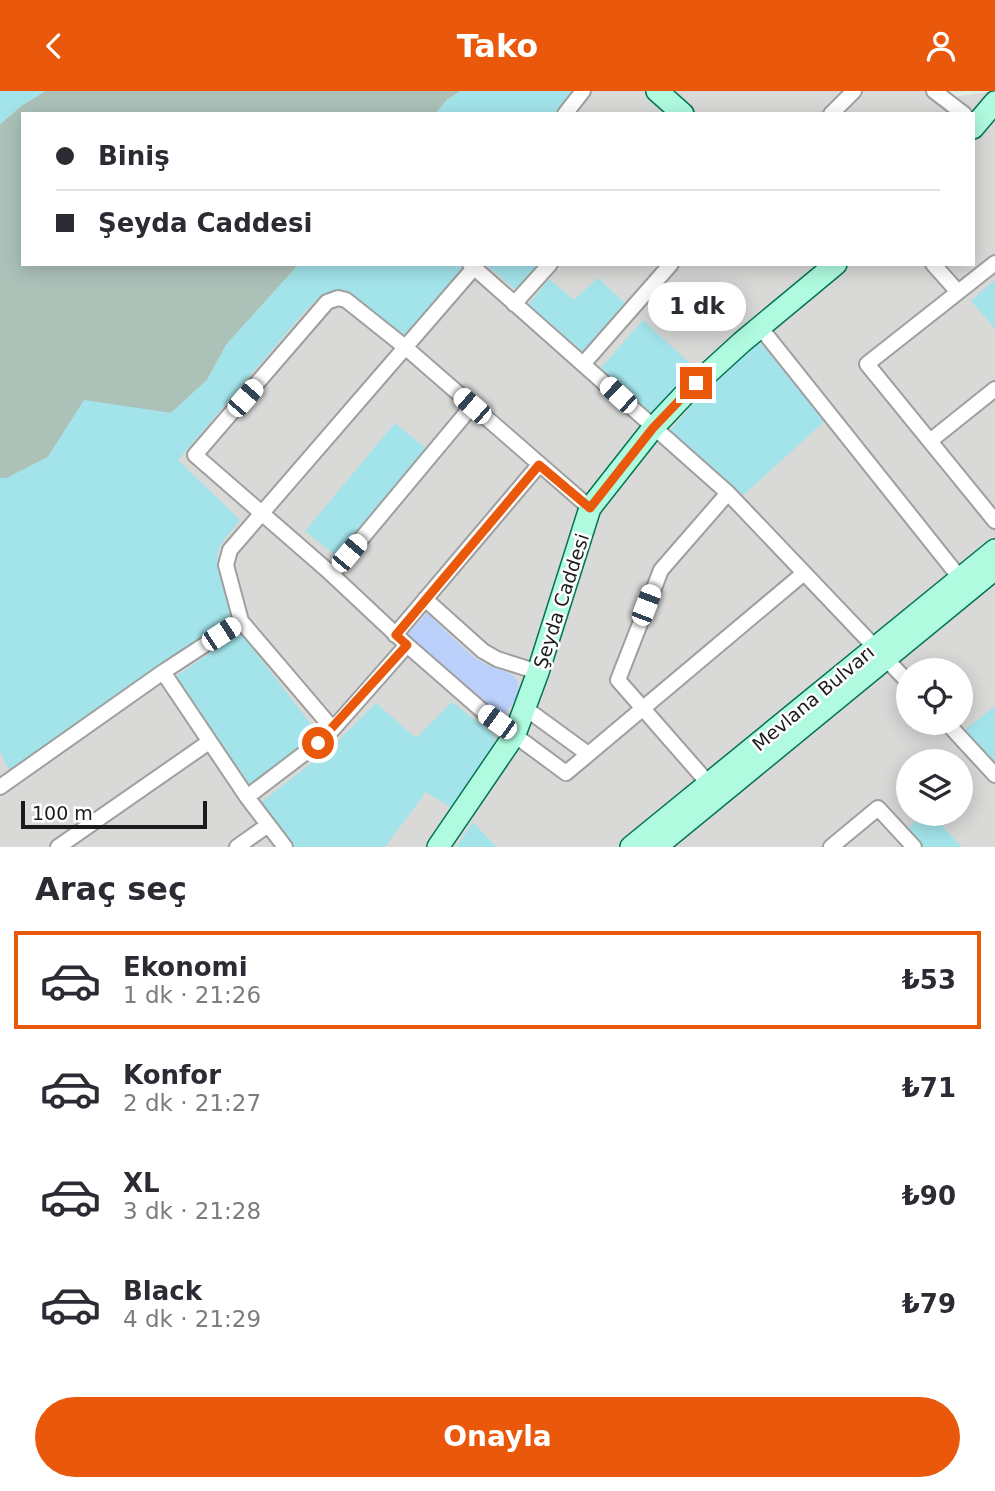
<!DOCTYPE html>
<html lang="tr">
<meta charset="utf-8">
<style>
:root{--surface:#fff;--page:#f2f2f3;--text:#2b2b33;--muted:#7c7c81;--line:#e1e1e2;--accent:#ea580c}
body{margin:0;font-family:"DejaVu Sans",sans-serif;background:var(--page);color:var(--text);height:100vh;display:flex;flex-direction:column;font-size:26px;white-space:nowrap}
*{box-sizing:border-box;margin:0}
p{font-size:23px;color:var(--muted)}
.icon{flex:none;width:38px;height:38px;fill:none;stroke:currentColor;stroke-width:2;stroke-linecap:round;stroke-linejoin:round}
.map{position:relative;height:756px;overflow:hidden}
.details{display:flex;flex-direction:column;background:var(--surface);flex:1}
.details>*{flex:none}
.guide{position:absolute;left:21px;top:21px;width:954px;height:154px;border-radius:0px;box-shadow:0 4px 18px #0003;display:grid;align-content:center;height:154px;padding:0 35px;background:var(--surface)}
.fabs{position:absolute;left:896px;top:567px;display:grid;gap:14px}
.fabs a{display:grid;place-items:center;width:77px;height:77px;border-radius:50%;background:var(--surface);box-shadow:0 4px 18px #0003;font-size:35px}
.scale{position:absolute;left:21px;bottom:18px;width:186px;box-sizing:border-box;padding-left:7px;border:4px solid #1b1b1b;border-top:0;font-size:19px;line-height:24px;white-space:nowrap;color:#1b1b1b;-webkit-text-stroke:5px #fff;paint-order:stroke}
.end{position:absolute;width:32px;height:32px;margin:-16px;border:9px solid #ea580c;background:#fff;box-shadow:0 0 0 4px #fff}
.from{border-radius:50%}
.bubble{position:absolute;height:49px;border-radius:24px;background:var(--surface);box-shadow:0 4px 18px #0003;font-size:23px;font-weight:700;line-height:49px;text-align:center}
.car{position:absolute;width:21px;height:42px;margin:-21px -10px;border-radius:9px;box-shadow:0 0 5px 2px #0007;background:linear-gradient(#fff 24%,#345 0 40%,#fff 0 76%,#345 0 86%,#fff 0)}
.guide b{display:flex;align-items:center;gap:24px;height:66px;font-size:26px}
.guide b+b{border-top:2px solid var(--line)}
.guide i{width:18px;height:18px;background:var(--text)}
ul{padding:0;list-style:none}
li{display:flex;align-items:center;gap:21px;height:98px;margin:0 14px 10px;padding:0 21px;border:4px solid transparent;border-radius:0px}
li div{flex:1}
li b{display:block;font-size:26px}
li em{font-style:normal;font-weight:700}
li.selected{border-color:var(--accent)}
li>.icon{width:63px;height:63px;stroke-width:1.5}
h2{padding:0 35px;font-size:32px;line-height:84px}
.cta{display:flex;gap:14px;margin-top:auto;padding:14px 35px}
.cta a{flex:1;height:80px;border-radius:42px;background:var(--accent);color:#fff;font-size:28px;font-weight:700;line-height:80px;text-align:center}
header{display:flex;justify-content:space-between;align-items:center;height:91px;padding:0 35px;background:var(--accent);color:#fff;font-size:32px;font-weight:700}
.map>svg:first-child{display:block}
.residential{fill:#d9d9d8;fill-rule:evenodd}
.construction{fill:#acc2b9}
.grass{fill:#a3e4eb}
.park{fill:#bad0fb}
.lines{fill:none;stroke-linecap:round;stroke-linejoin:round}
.street-casing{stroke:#9f9f9f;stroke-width:18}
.secondary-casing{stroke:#017450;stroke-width:24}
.street{stroke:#fff;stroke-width:14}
.secondary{stroke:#b0fbe0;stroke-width:21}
.route{stroke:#ea580c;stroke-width:9}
.labels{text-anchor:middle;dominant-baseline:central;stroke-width:5;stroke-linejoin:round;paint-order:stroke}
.street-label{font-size:19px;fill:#1b1b1b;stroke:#fff}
</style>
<header><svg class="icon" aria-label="back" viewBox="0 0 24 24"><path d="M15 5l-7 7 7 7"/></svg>Tako<svg class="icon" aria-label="person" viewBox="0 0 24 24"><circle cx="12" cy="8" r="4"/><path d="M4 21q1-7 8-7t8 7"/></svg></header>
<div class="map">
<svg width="995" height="756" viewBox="0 0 995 756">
<rect width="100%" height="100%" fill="#e0ede3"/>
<path class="residential" d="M 461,0 L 948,0 L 955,6 L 995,0 L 995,756 L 0,756 L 0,387 L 7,387 L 226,254 L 299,173 L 973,173 L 973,23 L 435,23 ZM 908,579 L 961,579 L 961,632 L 908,632 ZM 908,670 L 961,670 L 961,723 L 908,723 Z"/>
<path class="construction" d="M 45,0 L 461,0 L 447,9 L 435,23 L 23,23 L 23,173 L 299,173 L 226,254 L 207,289 L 171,322 L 84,310 L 48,366 L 7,387 L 0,387 L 0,33 L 21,15 Z"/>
<path class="grass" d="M 0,0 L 45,0 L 21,15 L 0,33 Z
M 461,0 L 577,0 L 558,23 L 435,23 L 447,9 Z
M 299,173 L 459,173 L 463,181 L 406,250 L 343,198 L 321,205 L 306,219 L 178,369 L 240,429 L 221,453 L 217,465 L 230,527 L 9,679 L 0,661 L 0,387 L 7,387 L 48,366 L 84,309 L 171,322 L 207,289 L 226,254 Z
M 485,173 L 540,173 L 517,200 Z
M 598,187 L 626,213 L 583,261 L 528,214 L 549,188 L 574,209 Z
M 995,189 L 995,238 L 971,210 Z
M 643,229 L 694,276 L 652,326 L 600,278 Z
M 759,250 L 825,330 L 741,406 L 669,341 L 712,290 Z
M 395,332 L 428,359 L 335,464 L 305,440 Z
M 240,541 L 317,641 L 250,696 L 175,586 Z
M 452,611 L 493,643 L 495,652 L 452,717 L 426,701 L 385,756 L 292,756 L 260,712 L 330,658 L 376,612 L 416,647 Z
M 995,615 L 995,673 L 965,639 Z
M 924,723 L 953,723 L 941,734 L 962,756 L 920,756 L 905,740 Z
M 473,731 L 496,756 L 456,756 Z"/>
<path class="park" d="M 427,522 C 445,538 464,561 485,573 C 495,578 515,580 518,592 C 521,603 510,620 501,624 L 491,621 L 408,543 Z"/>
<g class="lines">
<g class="street-casing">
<path id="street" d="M 934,0 L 964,23
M 565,23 L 583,0
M 831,23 L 854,0
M 995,172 L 867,273 L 995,430
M 470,173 L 728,402 L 908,591
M 933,173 L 958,201
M 514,213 L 550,173
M 760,236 L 960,487
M 584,272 L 671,173
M 930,350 L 995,298
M 590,417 L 405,256 L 346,209 L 338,207 L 327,211 L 195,364 L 327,479 L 407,554 L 486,623 L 566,682 L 804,482
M 332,483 L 472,315
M 425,508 L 483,560 L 497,568 L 538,581
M 395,544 L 539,374
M 407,554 L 333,638 L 241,530 L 226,474 L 230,459 L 473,178
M 163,581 L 247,706 L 285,756
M 525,617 L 588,663
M 947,632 L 995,684
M 709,693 L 618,589 L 661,479 L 728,402
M 0,696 L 163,581 L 241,530
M 247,706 L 318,652 L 333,638
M 58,756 L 209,651
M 237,756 L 268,734
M 831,756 L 878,717 L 914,756"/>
</g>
<g class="secondary-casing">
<path id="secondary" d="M 657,0 L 683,23
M 973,37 L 995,11
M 438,756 L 515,643 L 538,581 L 590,417 L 653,337 L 684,304 L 742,251 L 836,173
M 631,756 L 995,459
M 656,756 L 995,478"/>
</g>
<use href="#street" class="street"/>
<use href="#secondary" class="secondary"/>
</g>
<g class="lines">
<path class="route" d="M 318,652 L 407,554 L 396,544 L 539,374 L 590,417 L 653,337 L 696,292"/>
</g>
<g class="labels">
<g class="street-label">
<text transform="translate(561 510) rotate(-72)">Şeyda Caddesi</text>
<text transform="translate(813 607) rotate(-40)">Mevlana Bulvarı</text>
</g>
</g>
</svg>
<div class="fabs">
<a><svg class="icon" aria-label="locate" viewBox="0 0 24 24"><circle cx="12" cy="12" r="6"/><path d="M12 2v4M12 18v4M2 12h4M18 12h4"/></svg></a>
<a><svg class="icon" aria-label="layers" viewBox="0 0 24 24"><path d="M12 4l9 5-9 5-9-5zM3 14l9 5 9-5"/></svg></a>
</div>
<div class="scale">100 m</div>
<i class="end from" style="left:318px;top:652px"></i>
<i class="end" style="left:696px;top:292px"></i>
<div class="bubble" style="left:648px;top:191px;width:98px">1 dk</div>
<i class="car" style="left:618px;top:304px;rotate:313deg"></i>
<i class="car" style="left:245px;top:307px;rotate:41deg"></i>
<i class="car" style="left:472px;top:315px;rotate:311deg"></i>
<i class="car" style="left:349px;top:462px;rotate:40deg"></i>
<i class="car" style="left:646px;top:514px;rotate:21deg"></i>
<i class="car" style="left:221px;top:543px;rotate:57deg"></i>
<i class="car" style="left:497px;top:631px;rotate:306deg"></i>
<div class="guide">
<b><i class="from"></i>Biniş</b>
<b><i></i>Şeyda Caddesi</b>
</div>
</div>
<section class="details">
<h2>Araç seç</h2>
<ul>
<li class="selected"><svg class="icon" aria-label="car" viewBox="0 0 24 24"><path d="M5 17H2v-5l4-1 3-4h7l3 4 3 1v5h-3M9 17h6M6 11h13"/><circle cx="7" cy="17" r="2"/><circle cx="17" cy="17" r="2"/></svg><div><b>Ekonomi</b><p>1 dk · 21:26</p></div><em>₺53</em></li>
<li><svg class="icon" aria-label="car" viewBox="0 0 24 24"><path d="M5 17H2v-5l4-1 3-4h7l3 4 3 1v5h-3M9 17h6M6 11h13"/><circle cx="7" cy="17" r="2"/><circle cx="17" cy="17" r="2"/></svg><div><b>Konfor</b><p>2 dk · 21:27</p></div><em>₺71</em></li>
<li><svg class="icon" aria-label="car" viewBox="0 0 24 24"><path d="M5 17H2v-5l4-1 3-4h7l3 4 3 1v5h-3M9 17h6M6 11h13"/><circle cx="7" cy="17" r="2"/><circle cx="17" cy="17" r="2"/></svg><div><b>XL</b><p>3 dk · 21:28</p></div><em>₺90</em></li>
<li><svg class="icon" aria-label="car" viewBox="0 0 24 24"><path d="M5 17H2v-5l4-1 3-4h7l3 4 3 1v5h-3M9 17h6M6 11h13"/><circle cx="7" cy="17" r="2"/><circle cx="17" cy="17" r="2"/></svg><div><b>Black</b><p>4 dk · 21:29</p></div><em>₺79</em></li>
</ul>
<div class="cta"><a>Onayla</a></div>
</section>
